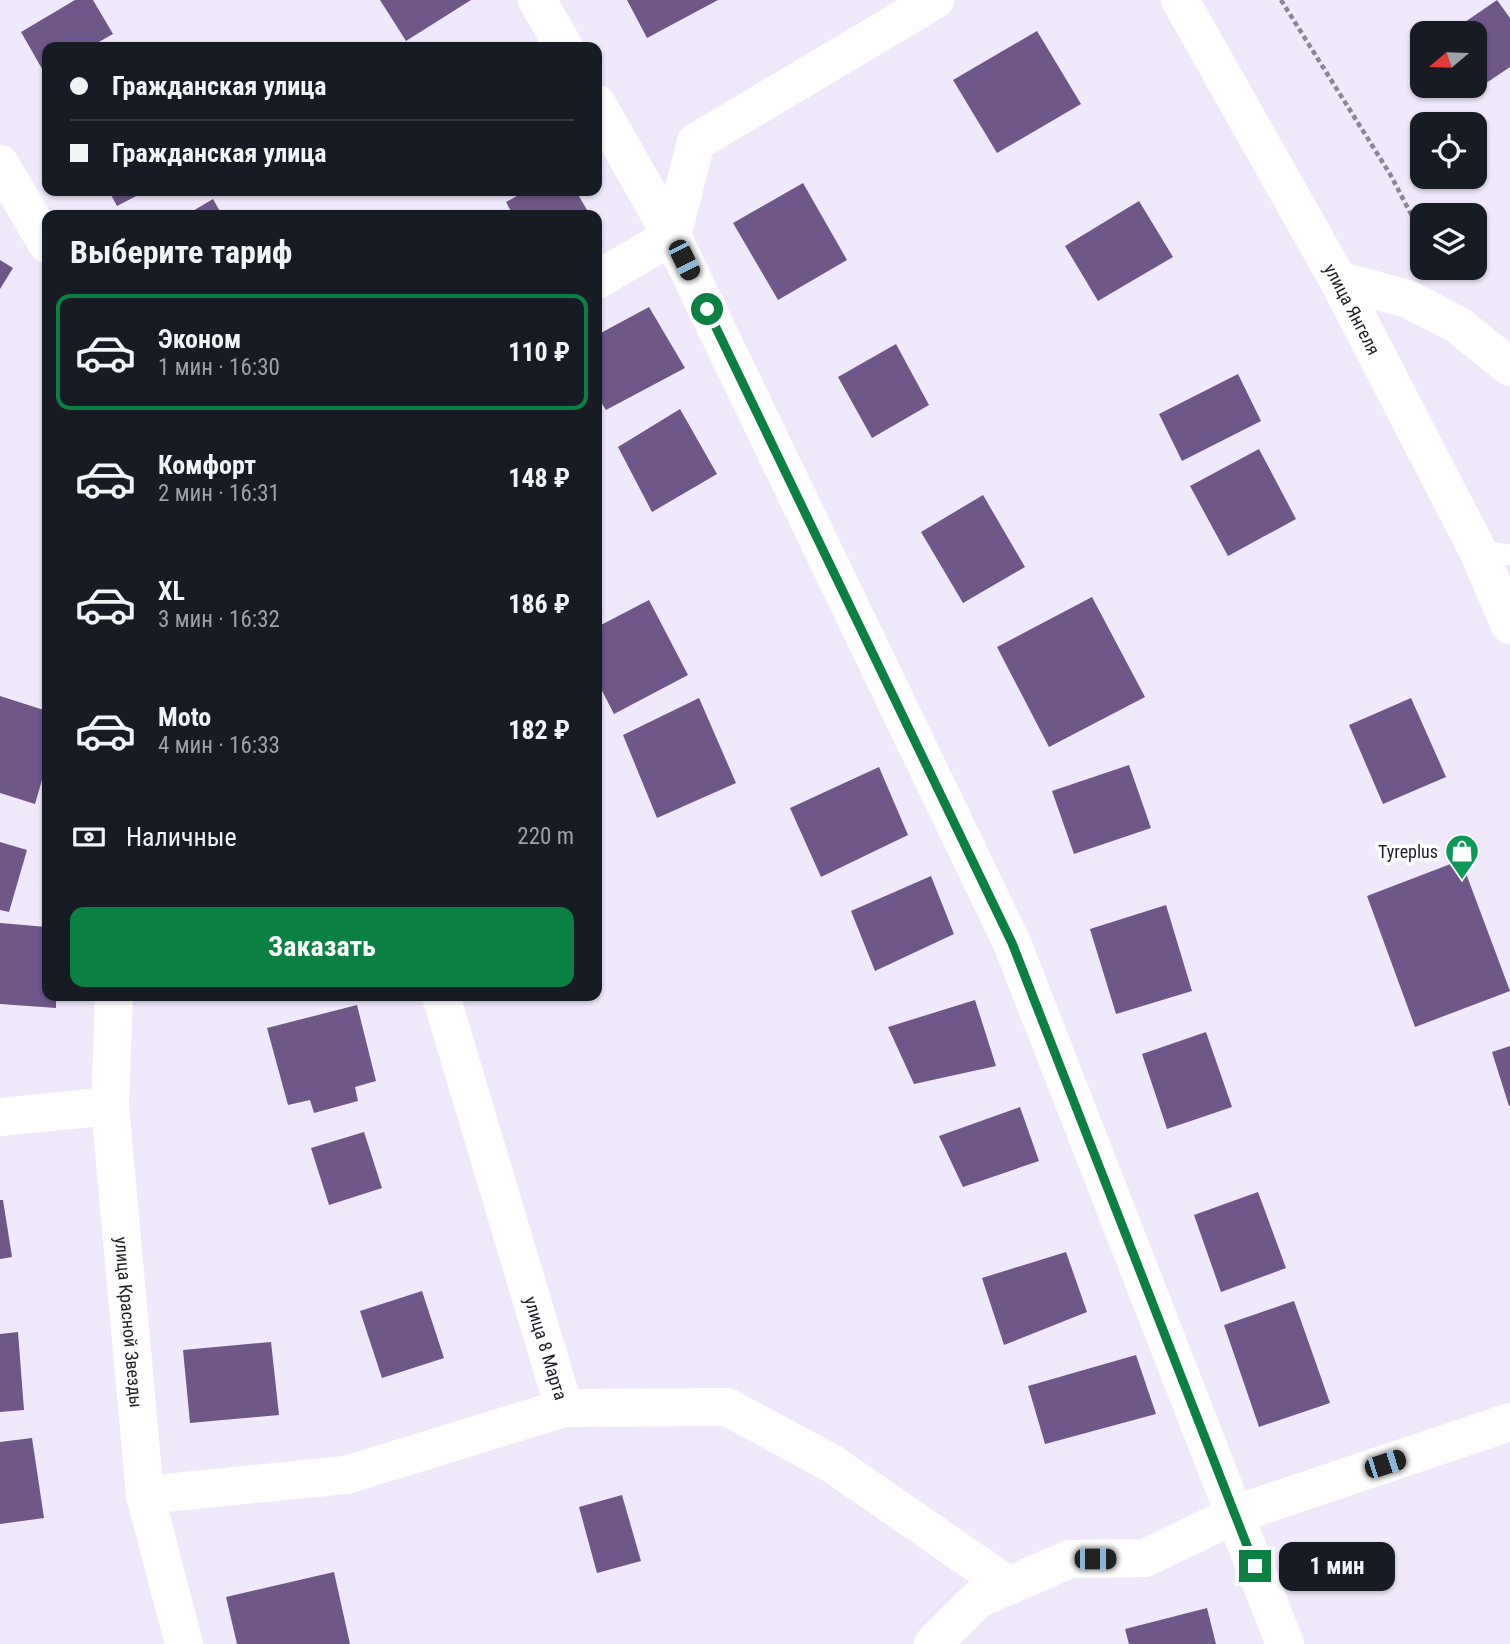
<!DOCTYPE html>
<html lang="ru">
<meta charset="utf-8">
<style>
:root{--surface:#171b24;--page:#242831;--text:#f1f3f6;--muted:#9ea1a6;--line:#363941;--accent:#0b8043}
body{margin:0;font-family:"Roboto Condensed",sans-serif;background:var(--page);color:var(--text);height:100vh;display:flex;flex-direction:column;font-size:26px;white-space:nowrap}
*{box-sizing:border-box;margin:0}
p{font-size:23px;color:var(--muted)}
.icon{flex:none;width:38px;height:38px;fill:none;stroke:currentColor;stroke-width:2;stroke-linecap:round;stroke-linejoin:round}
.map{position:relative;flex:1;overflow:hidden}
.panel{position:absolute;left:42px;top:210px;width:560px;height:791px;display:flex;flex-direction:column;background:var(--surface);border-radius:14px;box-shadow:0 2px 5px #0004}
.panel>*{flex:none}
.banner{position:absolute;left:42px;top:42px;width:560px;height:154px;border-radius:14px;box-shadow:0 2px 5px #0004;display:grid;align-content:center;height:154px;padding:0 28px;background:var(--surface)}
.needle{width:46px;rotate:251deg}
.buttons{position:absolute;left:1410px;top:21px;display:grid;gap:14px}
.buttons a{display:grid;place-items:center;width:77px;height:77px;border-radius:14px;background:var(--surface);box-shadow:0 2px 5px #0004;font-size:35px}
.end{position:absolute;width:32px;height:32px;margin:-16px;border:9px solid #0b8043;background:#fff;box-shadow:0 0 0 4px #fff}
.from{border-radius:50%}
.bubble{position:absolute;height:49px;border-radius:14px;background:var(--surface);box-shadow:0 2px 5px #0004;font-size:23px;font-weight:700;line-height:49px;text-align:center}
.car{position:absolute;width:21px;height:42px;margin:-21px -10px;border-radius:9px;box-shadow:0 0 5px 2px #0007;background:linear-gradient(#222 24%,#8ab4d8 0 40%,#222 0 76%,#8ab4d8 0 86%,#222 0)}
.banner b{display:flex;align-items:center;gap:24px;height:66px;font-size:26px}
.banner b+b{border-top:2px solid var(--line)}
.banner i{width:18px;height:18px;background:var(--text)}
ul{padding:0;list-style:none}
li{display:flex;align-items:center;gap:21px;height:116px;margin:0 14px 10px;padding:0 14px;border:4px solid transparent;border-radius:14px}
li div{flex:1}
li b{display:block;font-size:26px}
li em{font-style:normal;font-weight:700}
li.current{border-color:var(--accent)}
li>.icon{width:63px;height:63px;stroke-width:1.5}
h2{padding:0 28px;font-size:32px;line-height:84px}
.pay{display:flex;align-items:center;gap:18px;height:77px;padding:0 28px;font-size:26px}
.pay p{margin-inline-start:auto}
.primary-button{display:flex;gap:14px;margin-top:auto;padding:14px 28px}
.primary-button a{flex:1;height:80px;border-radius:14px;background:var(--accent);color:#fff;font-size:28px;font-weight:700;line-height:80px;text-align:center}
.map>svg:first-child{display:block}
.building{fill:#6f578a}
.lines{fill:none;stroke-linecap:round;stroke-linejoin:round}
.path{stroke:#8c8594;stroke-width:4.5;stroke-dasharray:5 3.5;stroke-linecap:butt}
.lane{stroke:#fff;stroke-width:21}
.street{stroke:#fff;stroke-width:38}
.secondary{stroke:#fff;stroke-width:38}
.route{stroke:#0b8043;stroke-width:9}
.labels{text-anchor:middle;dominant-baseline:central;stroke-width:7;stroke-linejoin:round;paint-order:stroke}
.street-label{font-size:18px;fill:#211b27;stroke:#fff}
.poi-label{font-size:18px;fill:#211b27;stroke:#fff;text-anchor:end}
</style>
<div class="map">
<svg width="1510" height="1644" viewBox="0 0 1510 1644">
<rect width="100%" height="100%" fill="#f0e8fb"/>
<path class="building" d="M 75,0 L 93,0 L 113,34 L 90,47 L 47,47 L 47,73 L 45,74 L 21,32 Z
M 380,0 L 471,0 L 406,41 Z
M 627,0 L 718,0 L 647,38 Z
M 1497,0 L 1510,18 L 1510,67 L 1467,96 L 1460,86 L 1475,86 L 1475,33 L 1449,33 Z
M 1037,31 L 1081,104 L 997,153 L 953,80 Z
M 803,183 L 847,260 L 778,300 L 733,223 Z
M 109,191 L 146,191 L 117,206 Z
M 526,191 L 576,191 L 590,215 L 513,215 L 506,202 Z
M 213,199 L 222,215 L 186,215 Z
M 1139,201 L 1173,257 L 1098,301 L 1065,246 Z
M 0,260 L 13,268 L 0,289 Z
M 649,307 L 685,368 L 606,410 L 597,396 L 597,335 Z
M 896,344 L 929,405 L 872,438 L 838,377 Z
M 1238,374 L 1261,421 L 1182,461 L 1159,414 Z
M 680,409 L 717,474 L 652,512 L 618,447 Z
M 1259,449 L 1296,519 L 1228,556 L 1190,486 Z
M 983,495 L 1025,567 L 963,603 L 921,532 Z
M 1092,597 L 1145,697 L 1049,747 L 997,647 Z
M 649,600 L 688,675 L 614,714 L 597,681 L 597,627 Z
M 0,696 L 47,711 L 47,763 L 35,804 L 0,793 Z
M 699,698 L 736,783 L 657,818 L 623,735 Z
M 1411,698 L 1446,777 L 1383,804 L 1349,725 Z
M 1129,765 L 1151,828 L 1074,854 L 1052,791 Z
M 879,767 L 908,835 L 821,877 L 790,808 Z
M 0,842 L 27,850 L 9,912 L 0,910 Z
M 1461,860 L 1510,991 L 1415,1027 L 1367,896 Z
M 931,876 L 954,934 L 875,971 L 851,911 Z
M 1166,905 L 1192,991 L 1116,1014 L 1090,929 Z
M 0,923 L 47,927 L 47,996 L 56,996 L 56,1008 L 0,1004 Z
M 975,1000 L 996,1066 L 914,1084 L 888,1027 Z
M 357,1005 L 376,1081 L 355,1087 L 358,1101 L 314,1113 L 310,1100 L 288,1105 L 267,1028 Z
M 1206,1032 L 1232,1107 L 1167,1129 L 1142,1054 Z
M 1510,1046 L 1510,1106 L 1509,1106 L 1492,1052 Z
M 1020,1107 L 1039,1161 L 963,1187 L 939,1136 Z
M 364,1132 L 382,1188 L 329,1205 L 311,1148 Z
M 1258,1192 L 1286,1268 L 1221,1292 L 1194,1215 Z
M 0,1200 L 3,1200 L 12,1257 L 0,1259 Z
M 1066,1252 L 1087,1312 L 1004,1345 L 982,1278 Z
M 422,1291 L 444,1358 L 382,1378 L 360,1311 Z
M 1294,1301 L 1330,1403 L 1259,1427 L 1224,1325 Z
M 18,1332 L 24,1410 L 0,1412 L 0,1334 Z
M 271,1342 L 279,1415 L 190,1423 L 183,1350 Z
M 1136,1355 L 1156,1414 L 1045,1444 L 1028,1386 Z
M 32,1438 L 44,1518 L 0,1524 L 0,1442 Z
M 622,1495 L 641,1561 L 597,1573 L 579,1507 Z
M 334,1572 L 350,1644 L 237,1644 L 226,1597 Z
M 1207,1608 L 1216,1644 L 1129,1644 L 1125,1629 Z"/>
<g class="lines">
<path class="path" d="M 1281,0 L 1390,174 L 1423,237"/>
<path class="lane" d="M 1478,551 L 1510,555"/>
<g class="street">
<path d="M 537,0 L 564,47"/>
<path d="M 597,104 L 672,236 L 1012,943 L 1285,1644"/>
<path d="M 0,164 L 47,244"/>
<path d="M 597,280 L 672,236 L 696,142 L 935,0"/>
<path d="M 1338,280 L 1408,299 L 1458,325 L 1510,367"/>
<path id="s1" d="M 114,996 L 110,1106 L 145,1495 L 184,1644"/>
<path d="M 0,1117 L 110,1106"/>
<path d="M 564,1408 L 727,1407 L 831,1463 L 1009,1586"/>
<path d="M 145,1495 L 346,1475 L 564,1408 L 441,996"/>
<path d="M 933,1644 L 978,1599 L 1070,1559 L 1145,1558 L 1236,1514 L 1510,1422"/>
</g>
<path class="secondary" id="s2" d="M 1180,0 L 1338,280 L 1478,551 L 1510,625"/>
</g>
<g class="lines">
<path class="route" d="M 707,309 L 1012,943 L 1255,1566"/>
</g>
<defs>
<g id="shop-pin" transform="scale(1.75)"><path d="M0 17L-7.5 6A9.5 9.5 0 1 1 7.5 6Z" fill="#0e9859" stroke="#fff"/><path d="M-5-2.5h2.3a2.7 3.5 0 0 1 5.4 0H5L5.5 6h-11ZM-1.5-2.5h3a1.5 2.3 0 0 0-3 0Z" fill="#fff"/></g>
</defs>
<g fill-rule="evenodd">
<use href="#shop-pin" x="1462" y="851"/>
</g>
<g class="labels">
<g class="street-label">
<text stroke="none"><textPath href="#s2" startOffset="354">улица Янгеля</textPath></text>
<text stroke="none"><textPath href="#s1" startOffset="327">улица Красной Звезды</textPath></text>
<text transform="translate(546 1348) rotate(73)">улица 8 Марта</text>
</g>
<g class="poi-label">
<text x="1438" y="851">Tyreplus</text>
</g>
</g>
</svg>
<div class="buttons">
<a><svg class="needle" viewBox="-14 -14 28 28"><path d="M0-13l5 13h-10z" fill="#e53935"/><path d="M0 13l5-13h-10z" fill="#9ea1a6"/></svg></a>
<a><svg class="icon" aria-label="locate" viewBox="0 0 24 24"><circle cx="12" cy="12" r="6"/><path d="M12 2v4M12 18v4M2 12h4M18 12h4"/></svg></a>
<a><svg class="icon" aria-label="layers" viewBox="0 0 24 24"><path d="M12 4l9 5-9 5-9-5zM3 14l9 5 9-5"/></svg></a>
</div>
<i class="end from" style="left:707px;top:309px"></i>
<i class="end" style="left:1255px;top:1566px"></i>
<div class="bubble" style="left:1279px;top:1542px;width:116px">1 мин</div>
<i class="car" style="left:684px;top:260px;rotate:154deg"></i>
<i class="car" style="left:1385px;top:1464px;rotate:72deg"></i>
<i class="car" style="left:1095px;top:1559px;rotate:90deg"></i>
<div class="banner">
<b><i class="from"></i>Гражданская улица</b>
<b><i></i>Гражданская улица</b>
</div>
<section class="panel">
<h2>Выберите тариф</h2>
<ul>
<li class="current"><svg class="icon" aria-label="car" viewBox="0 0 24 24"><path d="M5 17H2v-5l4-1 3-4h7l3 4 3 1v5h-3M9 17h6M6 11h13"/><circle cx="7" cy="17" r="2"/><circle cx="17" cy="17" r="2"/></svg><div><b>Эконом</b><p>1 мин · 16:30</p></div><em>110 ₽</em></li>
<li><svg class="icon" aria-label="car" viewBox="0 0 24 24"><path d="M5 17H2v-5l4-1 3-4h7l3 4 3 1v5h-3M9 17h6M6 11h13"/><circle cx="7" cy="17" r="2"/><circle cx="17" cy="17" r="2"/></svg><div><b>Комфорт</b><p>2 мин · 16:31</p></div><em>148 ₽</em></li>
<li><svg class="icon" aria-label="car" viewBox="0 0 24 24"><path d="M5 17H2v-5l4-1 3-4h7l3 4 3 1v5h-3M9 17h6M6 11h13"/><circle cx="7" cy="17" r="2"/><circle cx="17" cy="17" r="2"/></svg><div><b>XL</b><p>3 мин · 16:32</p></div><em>186 ₽</em></li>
<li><svg class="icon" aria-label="car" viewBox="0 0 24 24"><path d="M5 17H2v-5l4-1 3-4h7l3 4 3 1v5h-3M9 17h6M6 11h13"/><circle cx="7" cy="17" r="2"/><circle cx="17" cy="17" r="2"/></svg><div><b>Moto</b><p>4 мин · 16:33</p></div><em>182 ₽</em></li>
</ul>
<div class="pay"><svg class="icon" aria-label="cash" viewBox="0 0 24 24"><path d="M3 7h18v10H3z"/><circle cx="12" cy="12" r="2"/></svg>Наличные<p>220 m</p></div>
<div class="primary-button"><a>Заказать</a></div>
</section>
</div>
